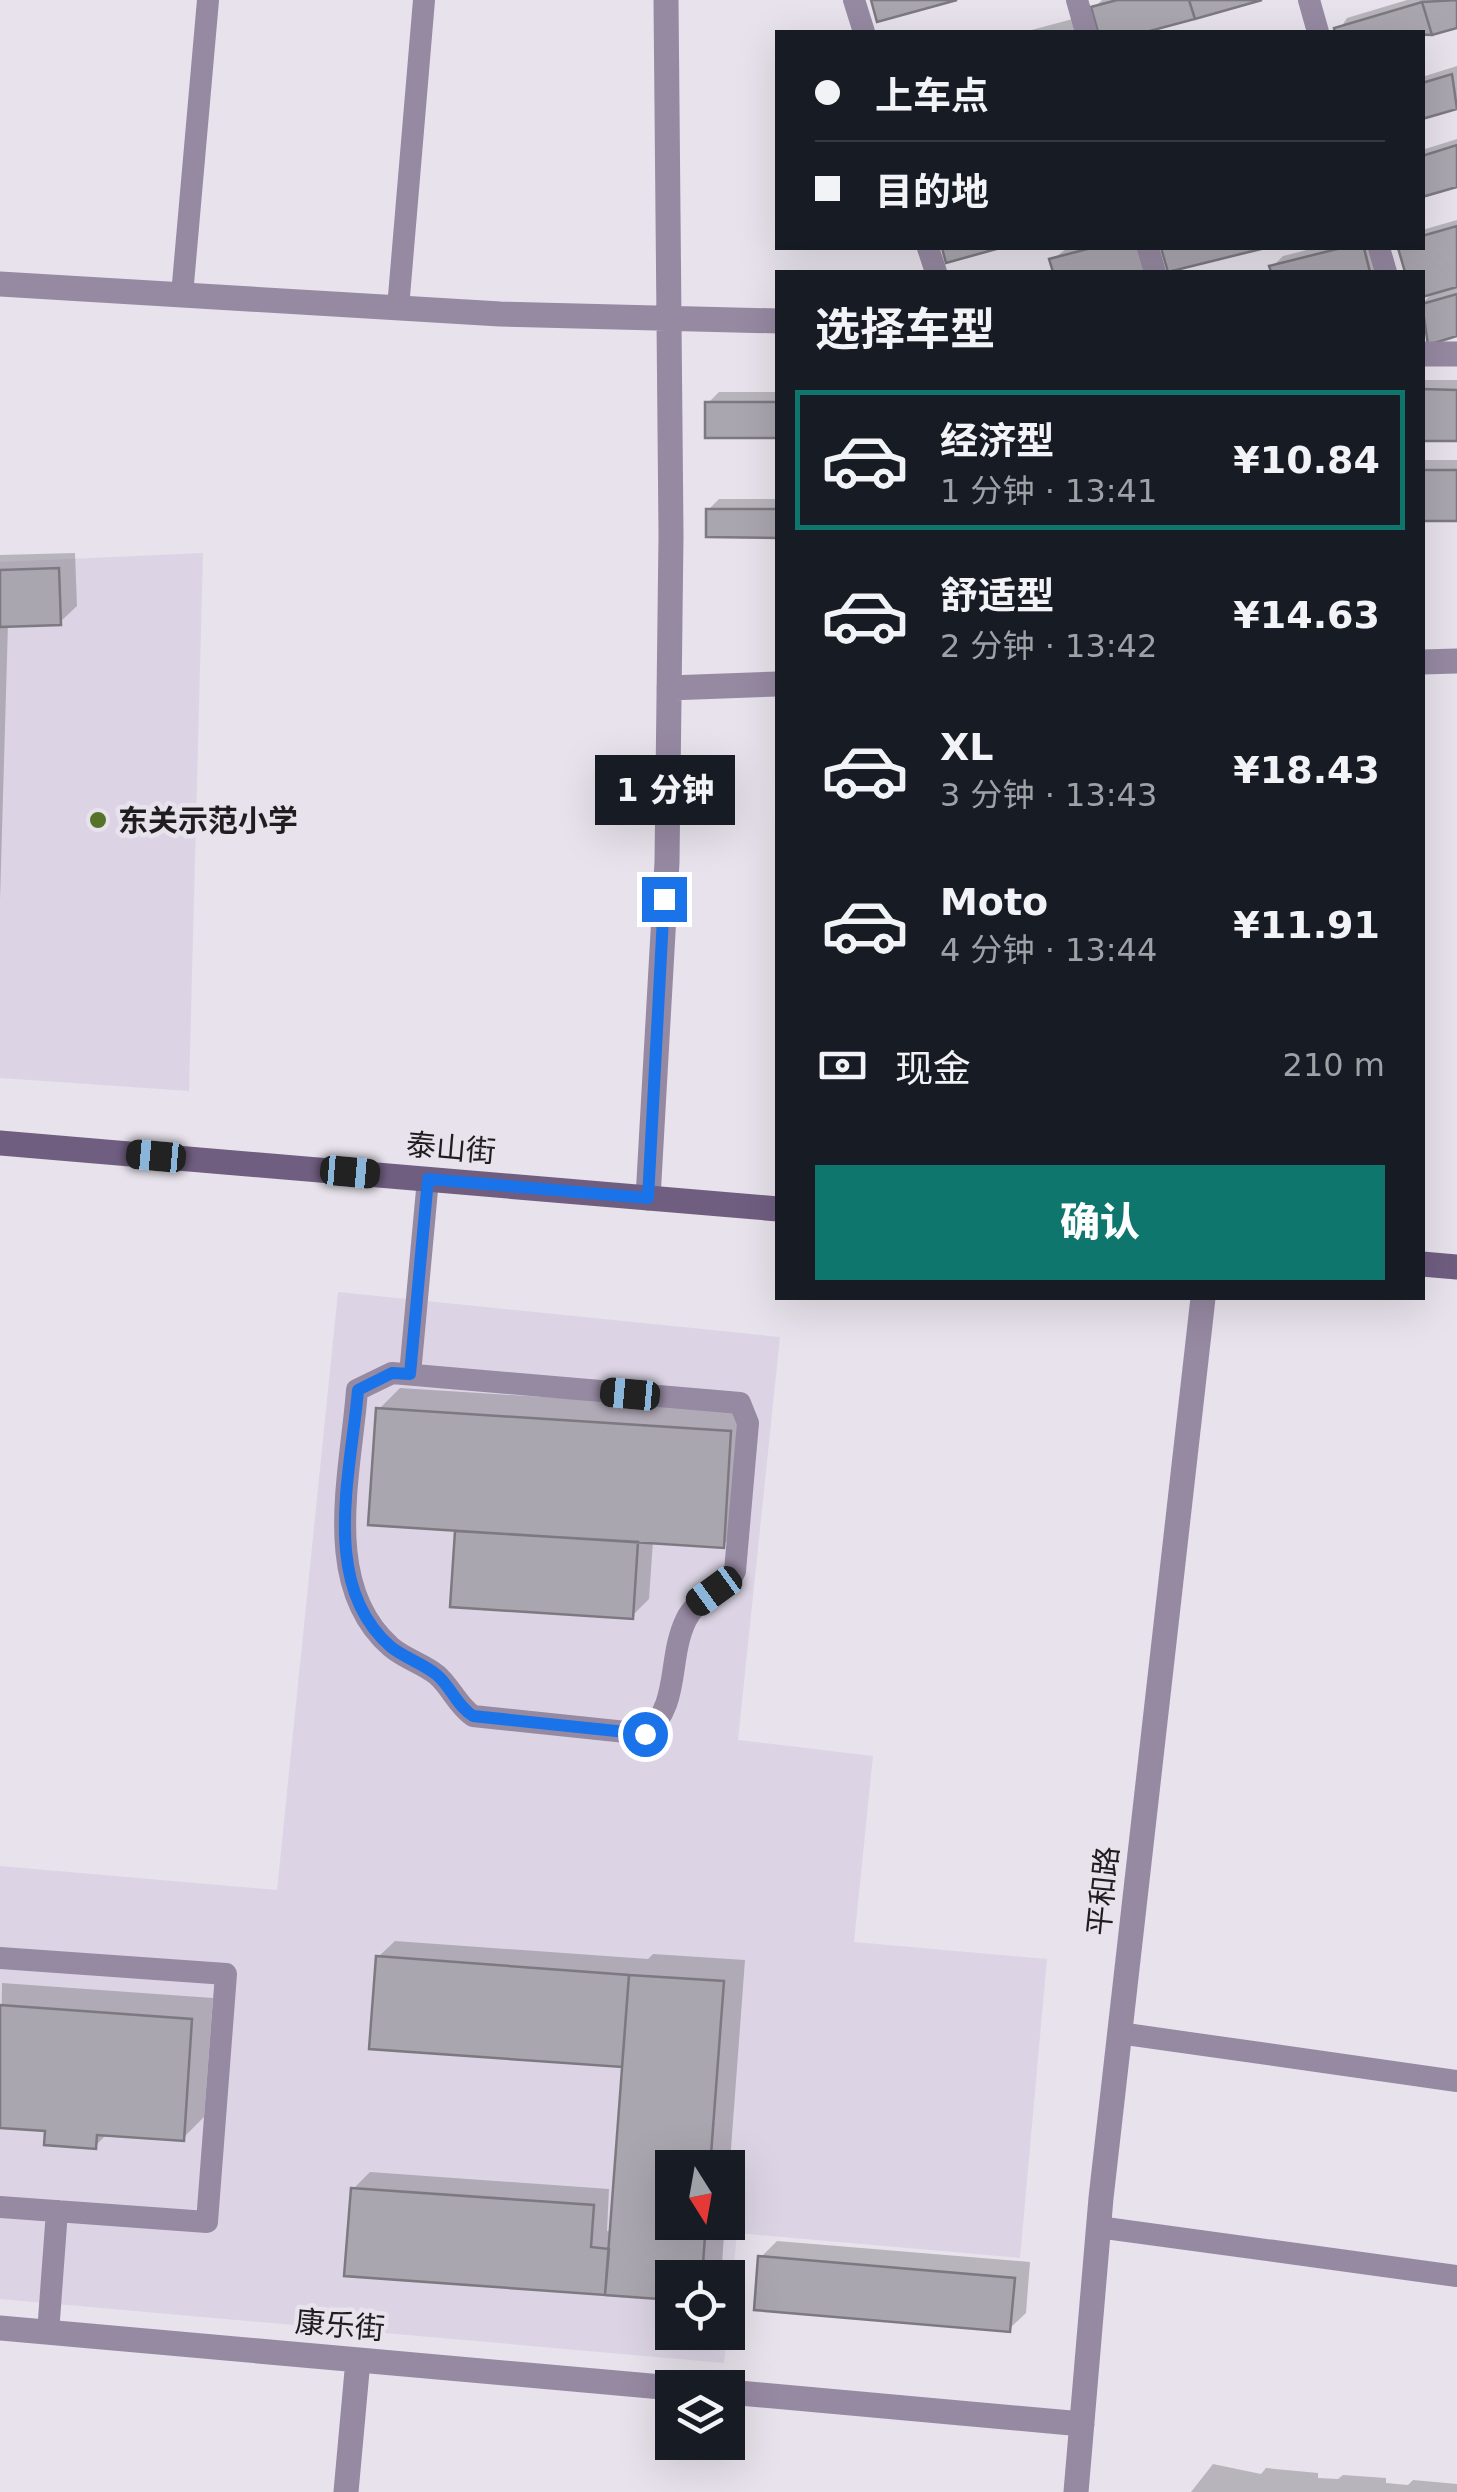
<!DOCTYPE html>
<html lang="zh">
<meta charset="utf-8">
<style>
:root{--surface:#171b24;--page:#20242c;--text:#f1f3f6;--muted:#9ea1a6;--line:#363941;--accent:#0f766e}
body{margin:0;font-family:"DejaVu Sans","Noto Sans SC",sans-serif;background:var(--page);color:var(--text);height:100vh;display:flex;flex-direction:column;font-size:38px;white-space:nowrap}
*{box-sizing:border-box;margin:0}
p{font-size:32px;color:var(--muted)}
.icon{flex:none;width:55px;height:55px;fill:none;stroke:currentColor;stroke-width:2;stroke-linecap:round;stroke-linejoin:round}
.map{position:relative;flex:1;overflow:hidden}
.side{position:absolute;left:775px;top:270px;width:650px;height:1030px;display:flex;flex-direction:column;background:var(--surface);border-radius:0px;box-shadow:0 10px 40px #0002}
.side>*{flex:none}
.guide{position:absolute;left:775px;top:30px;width:650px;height:220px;border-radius:0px;box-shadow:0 10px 40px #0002;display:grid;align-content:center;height:220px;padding:0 40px;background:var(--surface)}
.needle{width:65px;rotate:169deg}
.tools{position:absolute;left:655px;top:2150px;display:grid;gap:20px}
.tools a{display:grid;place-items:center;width:90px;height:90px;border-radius:0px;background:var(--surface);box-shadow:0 10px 40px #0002;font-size:50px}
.end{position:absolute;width:45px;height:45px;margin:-22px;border:12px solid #1a73e8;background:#fff;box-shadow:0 0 0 5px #fff}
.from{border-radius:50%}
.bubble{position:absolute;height:70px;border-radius:0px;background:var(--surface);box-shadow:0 10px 40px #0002;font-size:32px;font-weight:800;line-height:70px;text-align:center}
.car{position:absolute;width:30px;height:60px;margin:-30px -15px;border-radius:12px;box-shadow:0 0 8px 2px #0007;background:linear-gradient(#222 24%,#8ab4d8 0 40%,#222 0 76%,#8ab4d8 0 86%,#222 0)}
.guide b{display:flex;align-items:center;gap:35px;height:95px;font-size:38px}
.guide b+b{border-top:2px solid var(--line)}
.guide i{width:25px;height:25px;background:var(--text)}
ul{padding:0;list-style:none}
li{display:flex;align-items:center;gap:30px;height:140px;margin:0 20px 15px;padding:0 20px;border:5px solid transparent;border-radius:0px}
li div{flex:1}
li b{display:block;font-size:38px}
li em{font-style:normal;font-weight:800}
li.current{border-color:var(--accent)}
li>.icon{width:90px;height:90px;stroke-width:1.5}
h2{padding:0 40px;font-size:45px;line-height:120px}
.pay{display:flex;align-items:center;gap:25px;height:110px;padding:0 40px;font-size:38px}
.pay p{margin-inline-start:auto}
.button{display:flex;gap:20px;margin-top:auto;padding:20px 40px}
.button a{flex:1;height:115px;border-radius:0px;background:var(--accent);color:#fff;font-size:40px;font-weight:800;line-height:115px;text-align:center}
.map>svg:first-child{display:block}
.built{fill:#dcd4e4;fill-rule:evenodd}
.shadow{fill:#0003}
.building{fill:#aaa6af;stroke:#7d7981;stroke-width:2.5}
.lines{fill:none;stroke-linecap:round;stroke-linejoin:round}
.lane{stroke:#9689a2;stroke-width:22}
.street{stroke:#9689a2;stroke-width:25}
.secondary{stroke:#705e81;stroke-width:25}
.route{stroke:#1a73e8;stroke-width:12}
.poi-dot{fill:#557329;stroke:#e7e2eb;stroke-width:4}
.labels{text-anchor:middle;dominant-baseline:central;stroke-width:9;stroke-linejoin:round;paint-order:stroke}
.poi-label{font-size:30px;font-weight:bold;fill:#1f1d20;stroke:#e7e2eb;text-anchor:start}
.street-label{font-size:30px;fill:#1f1d20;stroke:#e7e2eb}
</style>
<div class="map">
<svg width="1457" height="2492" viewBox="0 0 1457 2492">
<rect width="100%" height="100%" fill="#e7e2eb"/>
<path class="built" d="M 203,553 L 189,1091 L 0,1078 L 0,562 Z
M 338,1292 L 780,1337 L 738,1740 L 873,1756 L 854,1942 L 1047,1959 L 1020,2258 L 737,2233 L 728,2329 L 728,2278 L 672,2278 L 672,2332 L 727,2333 L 724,2363 L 0,2299 L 0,1866 L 277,1890 ZM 672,2168 L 728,2168 L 728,2222 L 672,2222 Z"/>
<path class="shadow" d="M 1102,0 L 1252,0 L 1136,32 L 1101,32 L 1094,8 Z
M 1407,0 L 1457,0 L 1457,25 L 1422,35 L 1338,32 L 1347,18 Z
M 1084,16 L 1089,32 L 1024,32 Z
M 1457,66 L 1457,107 L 1422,117 L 1422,77 Z
M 1457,139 L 1457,185 L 1422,195 L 1422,150 Z
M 1457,220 L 1457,334 L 1430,342 L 1422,303 L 1435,291 L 1422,272 L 1408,272 L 1400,248 L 1422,248 L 1422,230 Z
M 1067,248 L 1155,248 L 1149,272 L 1055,272 L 1052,260 Z
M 1163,248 L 1259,248 L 1170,272 Z
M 1315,248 L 1377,248 L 1383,272 L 1273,272 L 1272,267 L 1283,256 Z
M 1422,380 L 1457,380 L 1457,438 L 1422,438 Z
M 719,392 L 778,392 L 778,436 L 708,403 Z
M 1422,460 L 1457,460 L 1457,519 L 1422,519 Z
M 719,499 L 778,499 L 778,535 L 708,510 Z
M 75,553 L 77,606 L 60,622 L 8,624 L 0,900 L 0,555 Z
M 400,1388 L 752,1410 L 745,1524 L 723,1545 L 653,1541 L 649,1599 L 632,1616 L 458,1532 L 461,1529 L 378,1410 Z
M 395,1941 L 648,1959 L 653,1954 L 745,1960 L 728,2189 L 728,2168 L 672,2168 L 672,2222 L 725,2222 L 721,2277 L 672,2278 L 672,2297 L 346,2274 L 353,2189 L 370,2172 L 609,2189 L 607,2231 L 612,2232 L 625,2060 L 621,2064 L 378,1957 Z
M 2,1983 L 213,1998 L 204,2117 L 183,2138 L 108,2133 L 95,2146 L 48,2129 L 0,2126 Z
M 777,2241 L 1030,2262 L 1026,2313 L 1009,2329 L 761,2257 Z
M 1213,2464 L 1261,2474 L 1266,2468 L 1318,2473 L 1318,2478 L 1338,2479 L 1343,2475 L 1386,2478 L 1386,2483 L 1408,2485 L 1413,2480 L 1457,2484 L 1457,2492 L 1191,2492 Z"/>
<path class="building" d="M 871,0 L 957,0 L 877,22 Z
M 1117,0 L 1189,0 L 1195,19 L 1146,32 L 1098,32 L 1091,7 Z
M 1189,0 L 1262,0 L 1195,19 Z
M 1457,0 L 1457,28 L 1432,35 L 1422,2 Z
M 1422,2 L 1432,35 L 1335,32 L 1334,28 Z
M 1452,74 L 1457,109 L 1422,119 L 1422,83 Z
M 1457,145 L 1457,187 L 1422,197 L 1422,156 Z
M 1457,226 L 1457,287 L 1422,297 L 1422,272 L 1405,272 L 1398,248 L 1422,248 L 1422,236 Z
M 942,248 L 1000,248 L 946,263 Z
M 1091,248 L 1141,248 L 1148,272 L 1053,272 L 1049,259 Z
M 1161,248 L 1260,248 L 1261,249 L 1168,272 Z
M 1341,248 L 1364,248 L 1370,272 L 1271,272 L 1269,266 Z
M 1457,294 L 1457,336 L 1428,345 L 1422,304 Z
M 1422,389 L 1457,390 L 1457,441 L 1422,441 Z
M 705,402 L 778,402 L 778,438 L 705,438 Z
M 1422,470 L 1457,470 L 1457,521 L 1422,521 Z
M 706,509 L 778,509 L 778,538 L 706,537 Z
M 59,568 L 61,625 L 0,627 L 0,570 Z
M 376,1408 L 731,1431 L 724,1548 L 368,1525 Z
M 455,1531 L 638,1542 L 633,1619 L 450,1607 Z
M 376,1956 L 629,1975 L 622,2067 L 369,2049 Z
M 629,1975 L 724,1981 L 710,2168 L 672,2168 L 672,2222 L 706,2222 L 702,2278 L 672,2278 L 672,2300 L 605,2295 Z
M 0,2005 L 192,2019 L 184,2141 L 97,2135 L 96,2149 L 44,2145 L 45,2131 L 0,2128 Z
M 351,2188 L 594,2205 L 591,2247 L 609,2249 L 605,2295 L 344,2276 Z
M 758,2256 L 1015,2278 L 1010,2332 L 754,2310 Z"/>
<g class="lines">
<path class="lane" d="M 854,0 L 864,32
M 1077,0 L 1086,32
M 1309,0 L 1318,32
M 928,248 L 936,272
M 1148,248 L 1155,272
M 1379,248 L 1386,272
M 182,295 L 208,0
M 398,308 L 424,0
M 392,1373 L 740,1403 L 748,1423 L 735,1571 C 726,1592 696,1597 686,1620 C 667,1659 681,1705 645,1734 L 473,1716 C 457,1705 451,1687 437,1675 C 424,1664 405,1659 391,1647 C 320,1585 351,1473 357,1390 Z
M 410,1374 L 428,1179
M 0,1958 L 226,1974 L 207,2222 L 0,2207
M 1119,2033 L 1457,2081
M 1098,2227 L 1457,2276
M 48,2333 L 57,2211"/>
<path class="street" d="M 0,284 L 500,314 L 778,321
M 1422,354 L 1457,354
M 1422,662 L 1457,661
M 669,688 L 778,684
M 648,1198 L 667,862 L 671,535 L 666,0
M 0,2328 L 673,2388
M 728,2392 L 1082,2424
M 346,2492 L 358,2360
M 1076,2492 L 1101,2198 L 1203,1298"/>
<path class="secondary" d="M 0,1143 L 778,1209
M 1422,1264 L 1457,1267"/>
</g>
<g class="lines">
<path class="route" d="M 645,1734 L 473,1716 C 457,1706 451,1687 437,1675 C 424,1664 405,1658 391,1647 C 319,1585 351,1473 358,1390 L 392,1373 L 410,1374 L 428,1179 L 648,1198 L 664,899"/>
</g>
<circle class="poi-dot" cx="98" cy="820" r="10"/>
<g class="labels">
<g class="poi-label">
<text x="118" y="820">东关示范小学</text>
</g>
<g class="street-label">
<text transform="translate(451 1148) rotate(5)">泰山街</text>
<text transform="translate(1103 1891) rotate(-84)">平和路</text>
<text transform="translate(340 2325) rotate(5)">康乐街</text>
</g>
</g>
</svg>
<div class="tools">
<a><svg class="needle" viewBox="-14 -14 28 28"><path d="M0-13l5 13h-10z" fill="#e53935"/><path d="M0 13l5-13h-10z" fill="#9ea1a6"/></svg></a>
<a><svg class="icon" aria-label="locate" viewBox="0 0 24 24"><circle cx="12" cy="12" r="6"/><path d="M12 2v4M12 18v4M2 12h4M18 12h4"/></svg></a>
<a><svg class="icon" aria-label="layers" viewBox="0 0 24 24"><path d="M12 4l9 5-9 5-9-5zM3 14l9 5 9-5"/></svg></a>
</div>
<i class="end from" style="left:645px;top:1734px"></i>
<i class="end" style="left:664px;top:899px"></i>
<div class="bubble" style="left:595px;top:755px;width:140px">1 分钟</div>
<i class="car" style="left:156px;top:1156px;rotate:275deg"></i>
<i class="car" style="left:350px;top:1172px;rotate:95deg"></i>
<i class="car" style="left:630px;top:1394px;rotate:275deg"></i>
<i class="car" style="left:714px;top:1591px;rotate:234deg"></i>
<div class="guide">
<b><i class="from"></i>上车点</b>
<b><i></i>目的地</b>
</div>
<section class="side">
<h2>选择车型</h2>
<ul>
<li class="current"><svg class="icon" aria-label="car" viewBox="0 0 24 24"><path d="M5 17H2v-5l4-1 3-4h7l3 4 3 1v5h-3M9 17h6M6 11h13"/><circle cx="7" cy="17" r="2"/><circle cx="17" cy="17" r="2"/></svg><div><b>经济型</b><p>1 分钟 · 13:41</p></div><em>¥10.84</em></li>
<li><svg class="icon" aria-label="car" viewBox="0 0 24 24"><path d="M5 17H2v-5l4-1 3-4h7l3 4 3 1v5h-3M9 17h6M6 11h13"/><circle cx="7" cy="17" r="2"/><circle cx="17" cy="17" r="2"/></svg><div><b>舒适型</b><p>2 分钟 · 13:42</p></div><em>¥14.63</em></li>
<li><svg class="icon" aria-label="car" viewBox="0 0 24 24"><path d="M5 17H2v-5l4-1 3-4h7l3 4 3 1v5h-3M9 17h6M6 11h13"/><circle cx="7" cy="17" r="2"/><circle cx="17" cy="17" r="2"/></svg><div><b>XL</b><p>3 分钟 · 13:43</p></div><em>¥18.43</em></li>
<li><svg class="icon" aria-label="car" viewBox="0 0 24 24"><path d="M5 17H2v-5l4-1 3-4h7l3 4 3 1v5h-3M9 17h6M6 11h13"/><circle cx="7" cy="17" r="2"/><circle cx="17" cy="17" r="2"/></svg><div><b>Moto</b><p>4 分钟 · 13:44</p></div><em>¥11.91</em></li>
</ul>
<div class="pay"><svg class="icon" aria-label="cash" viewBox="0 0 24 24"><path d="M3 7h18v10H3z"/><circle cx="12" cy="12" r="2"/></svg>现金<p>210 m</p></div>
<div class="button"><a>确认</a></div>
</section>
</div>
